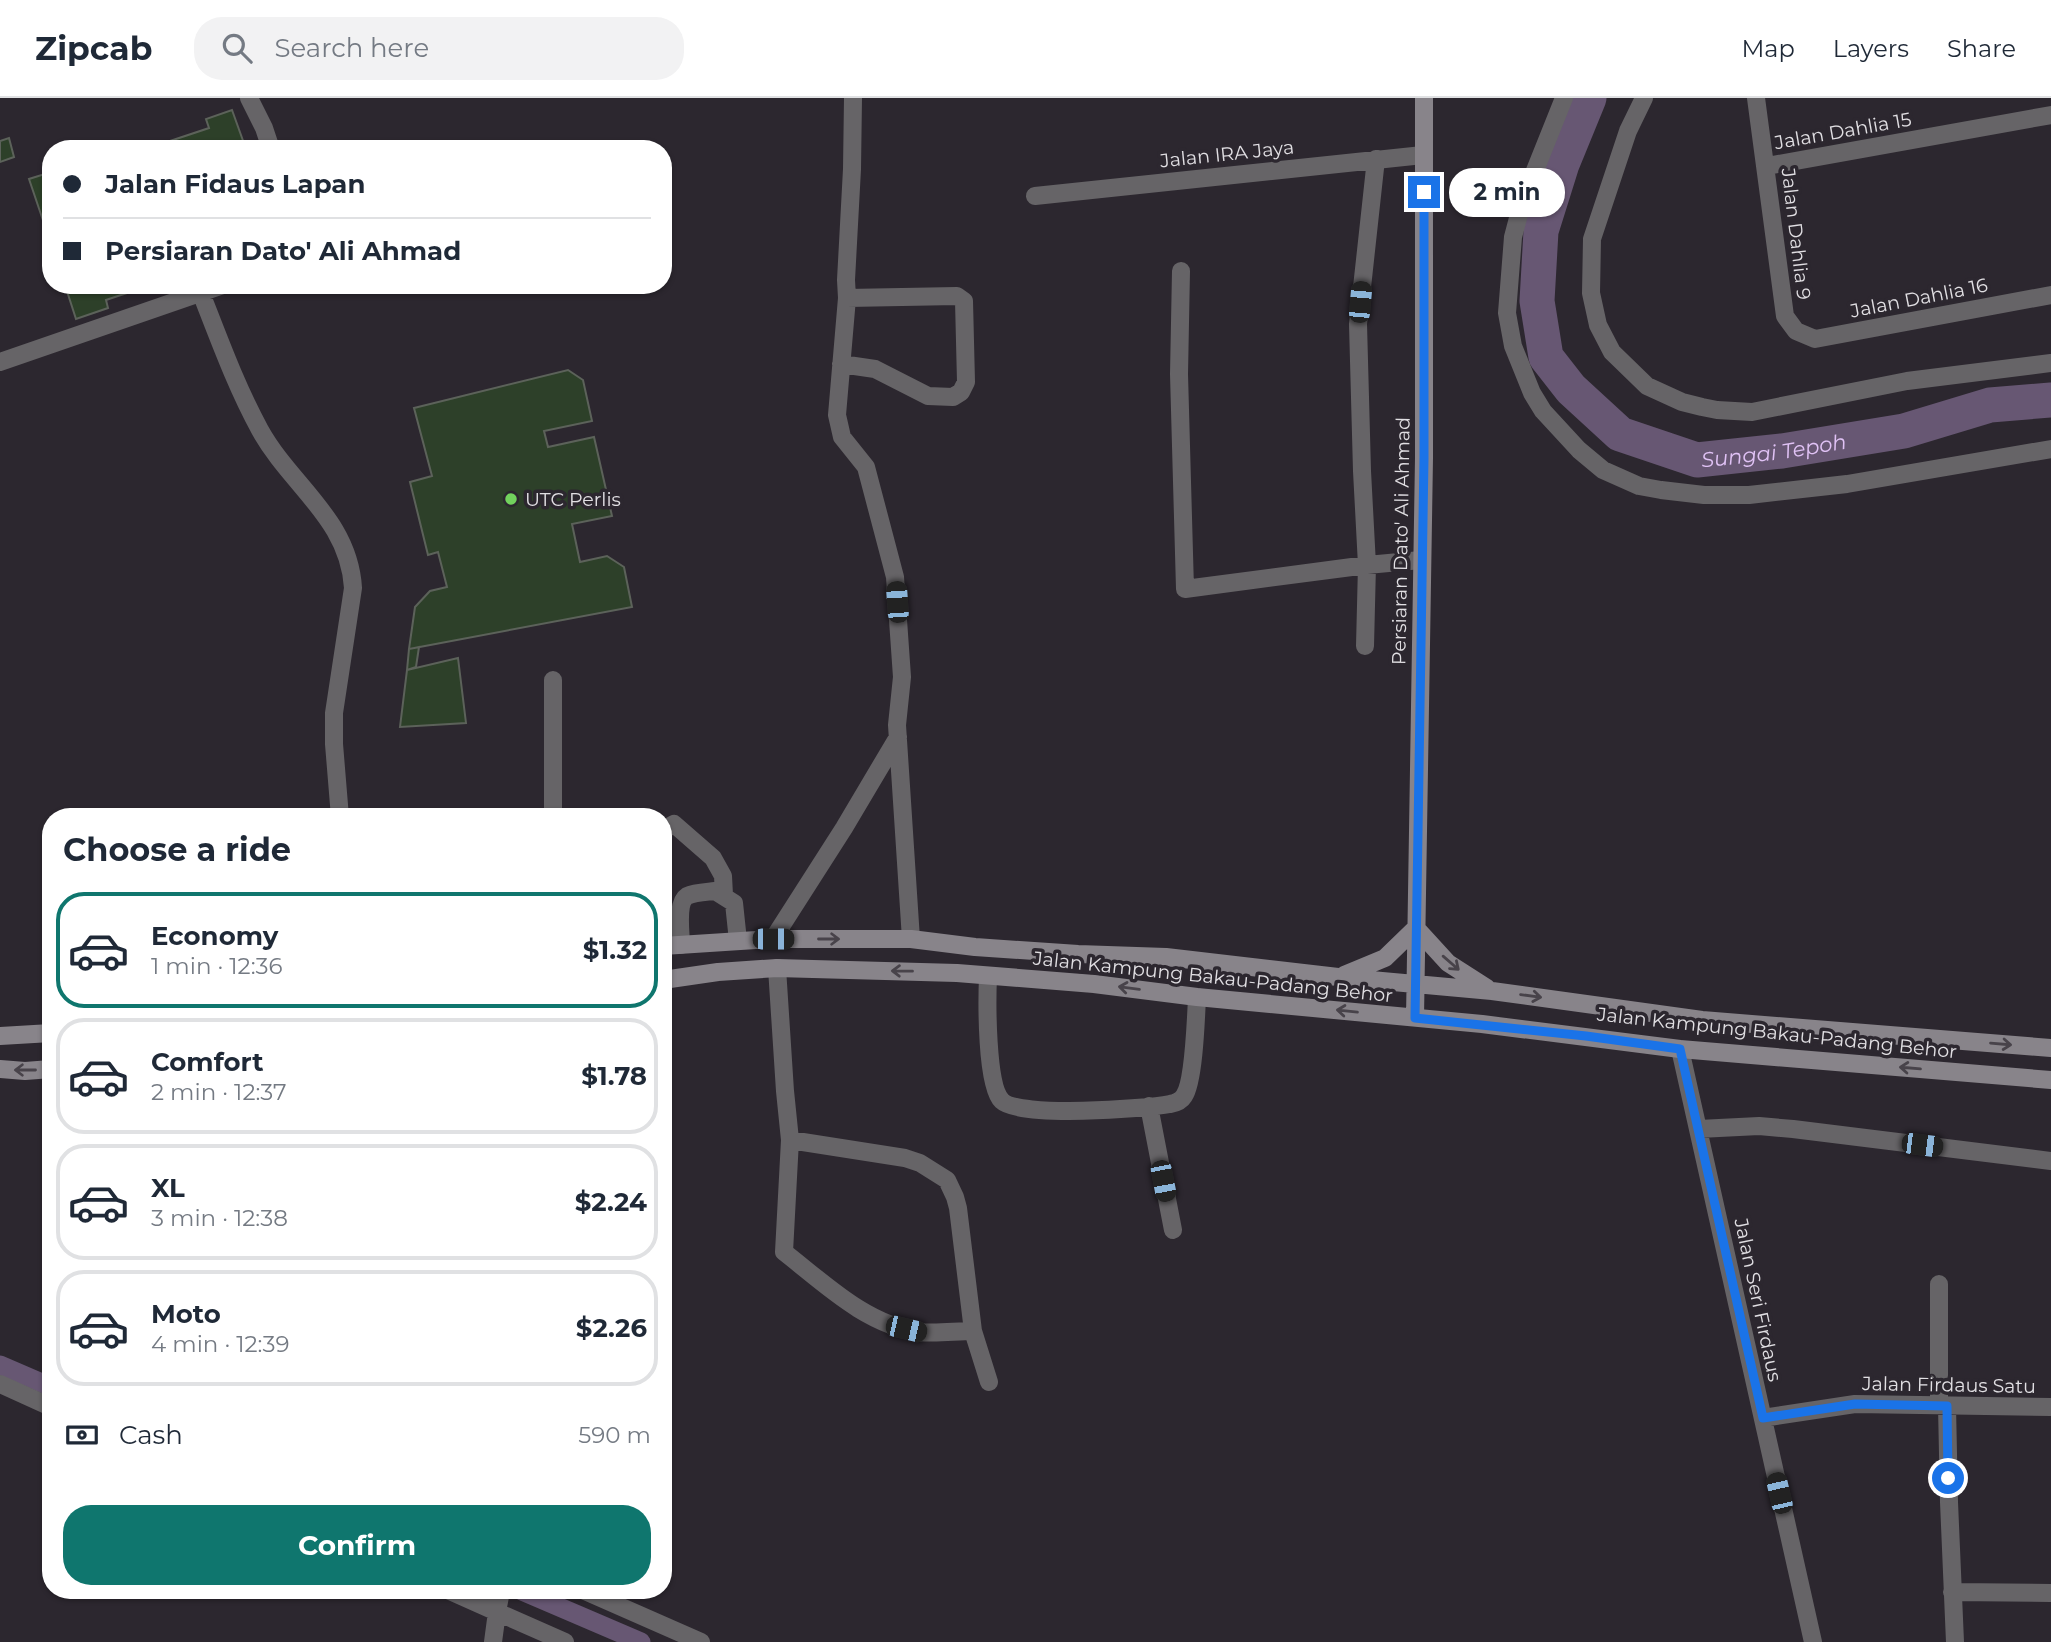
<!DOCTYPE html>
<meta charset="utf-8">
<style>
:root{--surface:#fff;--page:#f2f2f3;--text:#1f2937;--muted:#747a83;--line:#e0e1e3;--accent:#0f766e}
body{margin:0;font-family:Montserrat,sans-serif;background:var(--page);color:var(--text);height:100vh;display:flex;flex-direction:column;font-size:26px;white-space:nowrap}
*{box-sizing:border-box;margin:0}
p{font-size:23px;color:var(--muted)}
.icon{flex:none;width:38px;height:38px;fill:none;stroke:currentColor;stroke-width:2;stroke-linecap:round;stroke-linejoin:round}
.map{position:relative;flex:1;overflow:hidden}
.details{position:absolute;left:42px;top:710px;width:630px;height:791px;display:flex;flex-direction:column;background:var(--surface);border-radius:28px;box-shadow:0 2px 5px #0004}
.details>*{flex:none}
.guide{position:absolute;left:42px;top:42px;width:630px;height:154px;border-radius:28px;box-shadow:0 2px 5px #0004;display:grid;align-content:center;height:154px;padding:0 21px;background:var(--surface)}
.end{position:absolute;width:32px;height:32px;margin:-16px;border:9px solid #1a73e8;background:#fff;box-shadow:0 0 0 4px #fff}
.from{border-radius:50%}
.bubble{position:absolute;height:49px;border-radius:24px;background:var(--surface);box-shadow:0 2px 5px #0004;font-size:23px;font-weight:700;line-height:49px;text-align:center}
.car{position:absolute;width:21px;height:42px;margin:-21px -10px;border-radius:9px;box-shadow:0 0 5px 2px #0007;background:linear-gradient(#222 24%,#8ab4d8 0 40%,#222 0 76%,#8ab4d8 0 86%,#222 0)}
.guide b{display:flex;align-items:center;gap:24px;height:66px;font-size:26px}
.guide b+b{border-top:2px solid var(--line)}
.guide i{width:18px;height:18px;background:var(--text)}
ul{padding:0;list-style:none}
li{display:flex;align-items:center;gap:21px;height:116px;margin:0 14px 10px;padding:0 7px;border:4px solid var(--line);border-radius:28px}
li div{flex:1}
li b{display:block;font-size:26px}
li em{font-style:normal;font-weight:700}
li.active{border-color:var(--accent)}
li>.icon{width:63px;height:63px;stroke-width:1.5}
h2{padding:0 21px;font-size:32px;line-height:84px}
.pay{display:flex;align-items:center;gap:18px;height:77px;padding:0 21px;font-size:26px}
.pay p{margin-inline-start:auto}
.action{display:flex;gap:14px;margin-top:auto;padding:14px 21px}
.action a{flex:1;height:80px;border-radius:28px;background:var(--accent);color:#fff;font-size:28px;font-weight:700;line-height:80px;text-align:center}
header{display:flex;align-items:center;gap:42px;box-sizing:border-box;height:98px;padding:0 35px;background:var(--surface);border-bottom:2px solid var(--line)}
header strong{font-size:33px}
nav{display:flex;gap:38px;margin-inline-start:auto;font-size:24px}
.search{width:490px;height:63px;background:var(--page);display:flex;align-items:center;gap:18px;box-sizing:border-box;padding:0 24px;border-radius:28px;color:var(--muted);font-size:26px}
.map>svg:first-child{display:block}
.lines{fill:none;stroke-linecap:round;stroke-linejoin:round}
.canal{stroke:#675773;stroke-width:19}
.river{stroke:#675773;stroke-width:35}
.building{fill:#2d4029;stroke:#5c625a;stroke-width:2}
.street{stroke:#666467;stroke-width:18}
.secondary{stroke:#88848a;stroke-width:18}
.oneway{stroke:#48434a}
.route{stroke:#1a73e8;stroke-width:9}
.poi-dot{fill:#72d25d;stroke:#2c272f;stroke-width:2.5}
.labels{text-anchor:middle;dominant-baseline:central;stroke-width:7;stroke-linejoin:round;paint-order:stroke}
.street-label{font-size:19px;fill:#e1dfe3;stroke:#2c272f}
.poi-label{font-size:19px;fill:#e1dfe3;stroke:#2c272f;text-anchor:start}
.water-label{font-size:21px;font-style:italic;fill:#e0c2f5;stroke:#2c272f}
</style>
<header>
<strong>Zipcab</strong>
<div class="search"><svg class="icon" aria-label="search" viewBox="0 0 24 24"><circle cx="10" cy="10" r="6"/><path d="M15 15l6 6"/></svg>Search here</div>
<nav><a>Map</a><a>Layers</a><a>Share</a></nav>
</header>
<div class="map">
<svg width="2051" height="1544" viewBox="0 0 2051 1544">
<rect width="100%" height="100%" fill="#2c272f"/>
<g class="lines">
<path class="canal" d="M 0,1267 L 51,1289
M 522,1493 L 641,1544"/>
<path class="river" id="s1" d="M 1589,0 L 1562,66 L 1541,133 L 1537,203 L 1546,259 L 1571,291 L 1620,336 L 1697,362 L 1782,353 L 1904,333 L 1990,307 L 2051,302"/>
</g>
<path class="building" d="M 232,12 L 246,51 L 146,51 L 209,30 L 206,21 Z
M 9,40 L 14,59 L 0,64 L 0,43 Z
M 51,74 L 51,146 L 29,81 Z
M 65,187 L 151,187 L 106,202 L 108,210 L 76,221 Z
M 568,272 L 583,282 L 592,323 L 544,333 L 548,349 L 594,339 L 612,418 L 572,426 L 580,464 L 607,458 L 624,469 L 632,509 L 409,551 L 415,509 L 430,493 L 447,489 L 438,454 L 428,457 L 410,384 L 432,378 L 414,310 Z
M 419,549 L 416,569 L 407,572 L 409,551 Z
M 458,560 L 466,625 L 400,629 L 407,572 Z"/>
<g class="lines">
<path class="street" d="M 249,0 L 264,30 L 271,51
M 853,0 L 852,71 L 846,182 L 847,200 L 837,317 L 842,339 L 866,369 L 895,479 L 902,579 L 897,627 L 911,841
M 1564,0 L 1522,105 L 1513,139 L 1507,215 L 1513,248 L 1532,295 L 1543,313 L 1579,352 L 1603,372 L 1639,388 L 1661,392 L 1704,397 L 1749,397 L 1847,386 L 2051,351
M 1644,0 L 1628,33 L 1592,141 L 1591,195 L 1598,227 L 1612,254 L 1647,288 L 1682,304 L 1702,309 L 1717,312 L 1752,314 L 1907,283 L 2051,265
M 1756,0 L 1785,218 L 1796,233 L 1815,241 L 2051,197
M 1767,68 L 2051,17
M 1035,98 L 1423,57
M 1181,173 L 1179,276 L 1185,491 L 1367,467 L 1421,462
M 201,195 C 219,241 236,288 260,332 C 291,388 349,421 353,490 L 334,615 L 334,646 L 340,719
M 0,264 L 223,187
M 841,266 L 875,271 L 928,298 L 953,299 L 961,294 L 966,284 L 964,203 L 957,198 L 847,200
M 1365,548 L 1367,467 L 1362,373 L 1358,226 L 1376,61
M 553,582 L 553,719
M 663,732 L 674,726 L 713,760 L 723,778 L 724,797
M 773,841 L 844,730 L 898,639
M 681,847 C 681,835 676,805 687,798 C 695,794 707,794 715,793 L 734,805 L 738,843
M 777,870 L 785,993 L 790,1042 L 905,1060 L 920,1065 L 947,1082 L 955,1099 L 958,1110 L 973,1233 L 989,1284
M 988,878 C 987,902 986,988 1002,1003 C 1019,1020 1145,1011 1170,1006 C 1176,1005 1181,1003 1184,998 C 1194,984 1196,919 1197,899
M 1680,951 L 1813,1544
M 1149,1008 L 1173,1132
M 1699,1031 L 1759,1028 L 1793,1031 L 2051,1063
M 790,1042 L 784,1154 C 824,1185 866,1227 919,1234 C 936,1236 956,1233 973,1233
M 1939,1186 L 1939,1307
M 0,1286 L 51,1309
M 1947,1308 L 1949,1404 L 1955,1544
M 1763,1320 L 1855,1306 L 2051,1309
M 450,1493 L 497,1514 L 493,1544
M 501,1493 L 497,1514 L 565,1544
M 585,1493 L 701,1544
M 1952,1494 L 2051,1495"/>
<path class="secondary" d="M 1416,830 L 1448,865 L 1487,890
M 663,848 L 773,841 L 911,841 L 975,849 L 1078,856 L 1166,859 L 1338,879 L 1492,893 L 1702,922 L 2051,950
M 1344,877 L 1385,860 L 1416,830
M 663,882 L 718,874 L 777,870 L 957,875 L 1094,886 L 1197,899 L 1482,926 L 1680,951 L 2051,982
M 1415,920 L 1424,360 L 1424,0
M 0,938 L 51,935
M 0,971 L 25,973 L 51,971"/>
</g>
<defs><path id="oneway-shaft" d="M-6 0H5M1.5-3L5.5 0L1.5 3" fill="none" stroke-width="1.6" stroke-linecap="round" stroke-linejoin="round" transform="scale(1.75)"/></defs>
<g class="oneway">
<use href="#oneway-shaft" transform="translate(829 841)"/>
<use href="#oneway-shaft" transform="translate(1451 865) rotate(41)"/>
<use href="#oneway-shaft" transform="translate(902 873) rotate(-179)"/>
<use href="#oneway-shaft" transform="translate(1129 890) rotate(-173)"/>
<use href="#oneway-shaft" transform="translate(1531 898) rotate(8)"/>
<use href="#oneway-shaft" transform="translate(1347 913) rotate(-174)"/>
<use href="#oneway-shaft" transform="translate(2001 946) rotate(5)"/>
<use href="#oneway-shaft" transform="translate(1910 970) rotate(-175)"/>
<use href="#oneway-shaft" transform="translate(25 972) rotate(-180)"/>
</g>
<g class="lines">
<path class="route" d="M 1424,94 L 1424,360 L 1415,920 L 1586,938 L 1680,951 L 1763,1320 L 1855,1306 L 1947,1308 L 1948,1380"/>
</g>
<circle class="poi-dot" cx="511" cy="401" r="7"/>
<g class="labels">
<g class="street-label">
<text transform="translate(1843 33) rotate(-10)">Jalan Dahlia 15</text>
<text transform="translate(1227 56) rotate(-6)">Jalan IRA Jaya</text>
<text transform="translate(1796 136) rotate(83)">Jalan Dahlia 9</text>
<text transform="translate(1919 200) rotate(-11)">Jalan Dahlia 16</text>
<text transform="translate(1401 443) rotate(-89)">Persiaran Dato' Ali Ahmad</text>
<text transform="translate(1213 879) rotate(6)">Jalan Kampung Bakau-Padang Behor</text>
<text transform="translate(1777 935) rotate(6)">Jalan Kampung Bakau-Padang Behor</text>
<text transform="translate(1758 1202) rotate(78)">Jalan Seri Firdaus</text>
<text transform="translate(1949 1287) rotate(1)">Jalan Firdaus Satu</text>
</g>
<g class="poi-label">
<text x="525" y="401">UTC Perlis</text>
</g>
<g class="water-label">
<text stroke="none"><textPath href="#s1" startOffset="534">Sungai Tepoh</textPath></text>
</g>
</g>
</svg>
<i class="end from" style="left:1948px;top:1380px"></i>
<i class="end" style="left:1424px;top:94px"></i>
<div class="bubble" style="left:1449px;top:70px;width:116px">2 min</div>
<i class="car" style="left:1360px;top:204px;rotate:5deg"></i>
<i class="car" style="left:897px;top:504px;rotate:356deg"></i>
<i class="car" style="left:773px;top:841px;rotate:90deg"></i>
<i class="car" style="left:1922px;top:1047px;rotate:97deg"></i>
<i class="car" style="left:1163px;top:1083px;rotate:169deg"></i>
<i class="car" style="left:906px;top:1231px;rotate:103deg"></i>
<i class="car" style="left:1779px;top:1395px;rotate:347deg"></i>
<div class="guide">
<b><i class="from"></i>Jalan Fidaus Lapan</b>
<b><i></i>Persiaran Dato' Ali Ahmad</b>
</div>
<section class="details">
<h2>Choose a ride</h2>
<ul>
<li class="active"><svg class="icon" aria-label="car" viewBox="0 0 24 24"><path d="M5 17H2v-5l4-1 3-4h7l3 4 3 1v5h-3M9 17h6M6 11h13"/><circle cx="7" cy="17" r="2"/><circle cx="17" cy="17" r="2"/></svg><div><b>Economy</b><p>1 min · 12:36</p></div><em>$1.32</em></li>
<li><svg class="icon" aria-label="car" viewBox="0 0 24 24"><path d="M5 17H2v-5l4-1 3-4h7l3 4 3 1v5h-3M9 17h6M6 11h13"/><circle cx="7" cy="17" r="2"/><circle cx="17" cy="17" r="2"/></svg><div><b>Comfort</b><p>2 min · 12:37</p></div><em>$1.78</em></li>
<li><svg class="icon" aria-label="car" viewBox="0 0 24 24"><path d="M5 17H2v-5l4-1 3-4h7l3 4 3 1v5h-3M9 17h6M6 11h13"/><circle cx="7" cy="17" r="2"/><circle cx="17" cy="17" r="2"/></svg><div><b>XL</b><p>3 min · 12:38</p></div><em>$2.24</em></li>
<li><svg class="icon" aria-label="car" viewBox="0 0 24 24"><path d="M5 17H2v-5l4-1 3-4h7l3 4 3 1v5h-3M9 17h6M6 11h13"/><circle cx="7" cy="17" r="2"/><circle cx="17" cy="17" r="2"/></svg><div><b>Moto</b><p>4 min · 12:39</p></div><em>$2.26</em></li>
</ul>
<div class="pay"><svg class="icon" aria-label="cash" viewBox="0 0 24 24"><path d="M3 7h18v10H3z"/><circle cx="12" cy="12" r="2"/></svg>Cash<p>590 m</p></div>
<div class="action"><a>Confirm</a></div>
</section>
</div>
